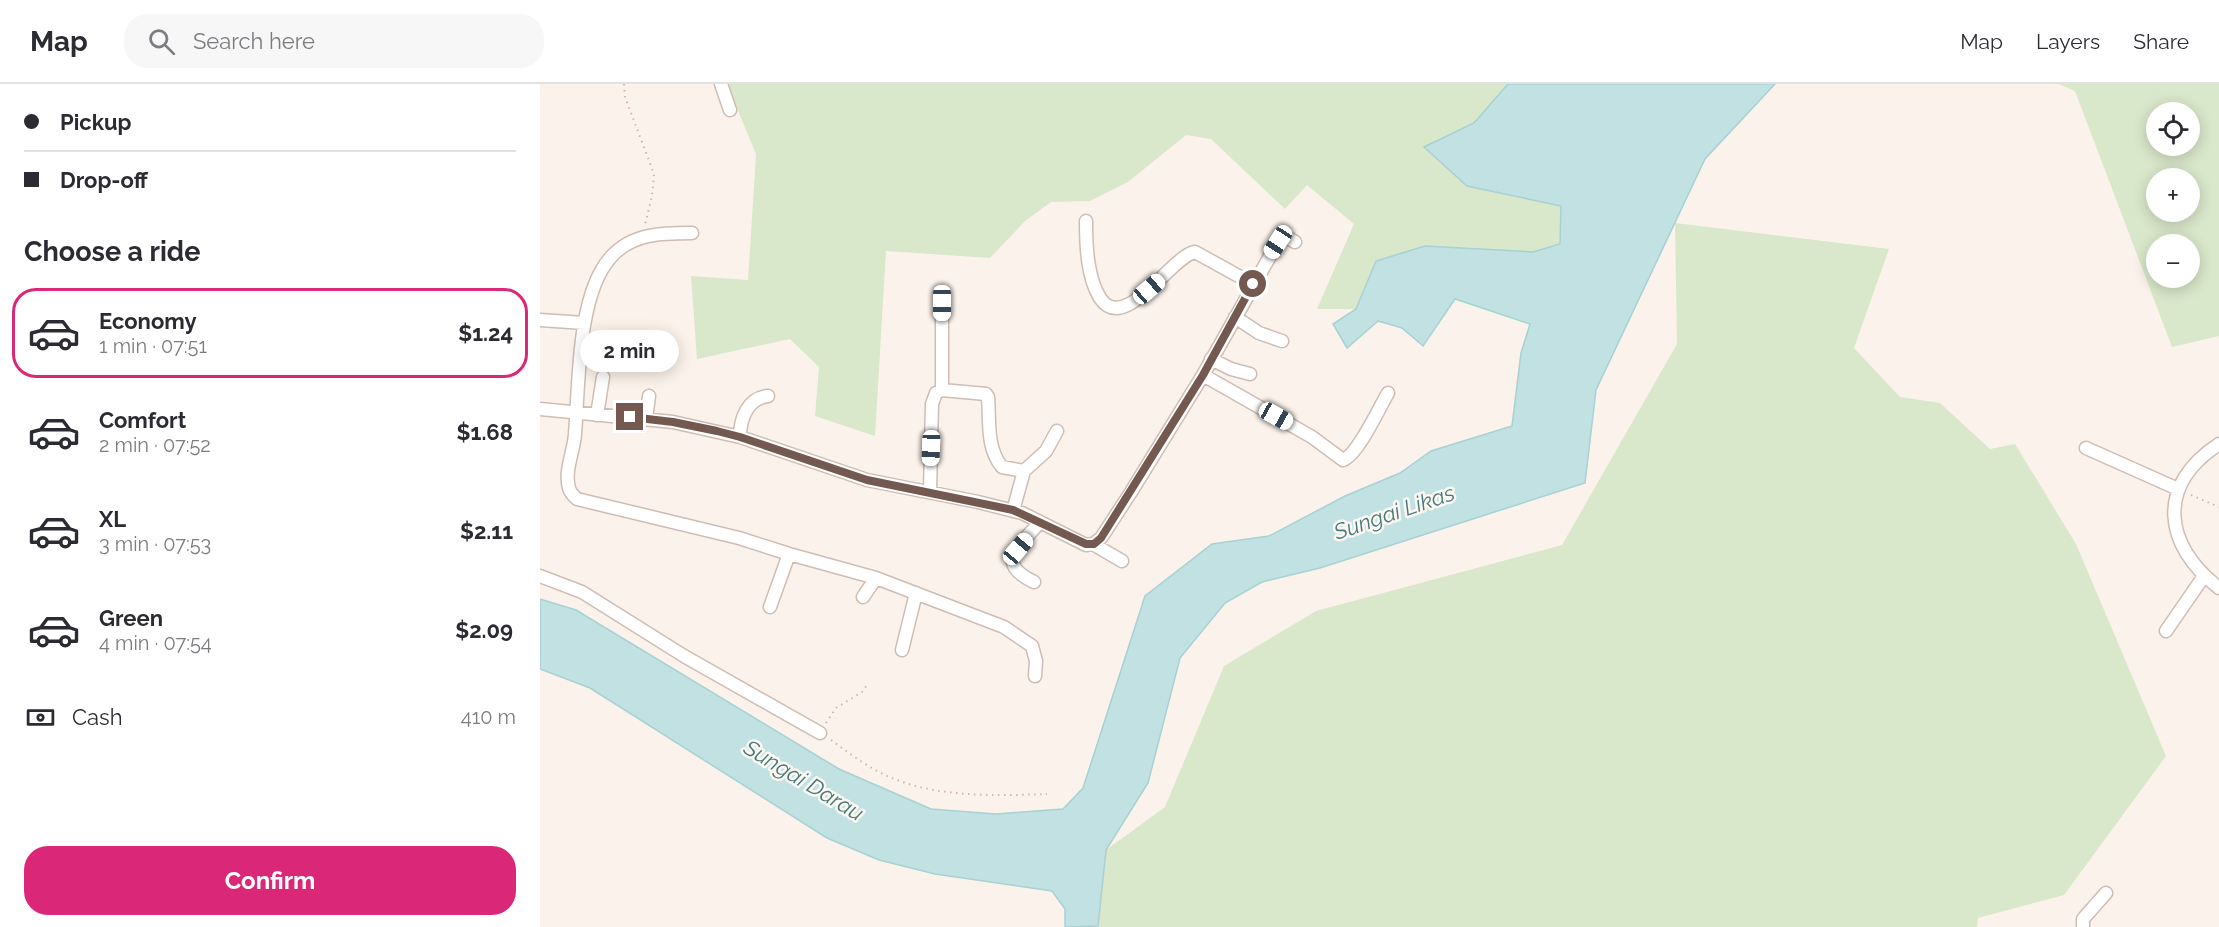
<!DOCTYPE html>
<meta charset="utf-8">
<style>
:root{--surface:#fff;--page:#f7f7f7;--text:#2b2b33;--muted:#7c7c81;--line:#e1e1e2;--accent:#db2777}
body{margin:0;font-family:Raleway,sans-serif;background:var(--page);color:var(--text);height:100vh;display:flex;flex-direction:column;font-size:22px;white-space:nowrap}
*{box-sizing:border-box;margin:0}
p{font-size:20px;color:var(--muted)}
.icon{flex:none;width:33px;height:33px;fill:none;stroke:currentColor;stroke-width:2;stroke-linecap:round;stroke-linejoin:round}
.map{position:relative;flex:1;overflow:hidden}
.details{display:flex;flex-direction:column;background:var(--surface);width:540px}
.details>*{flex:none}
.hud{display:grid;align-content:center;height:132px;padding:0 24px;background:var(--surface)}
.tools{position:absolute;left:1606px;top:18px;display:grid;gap:12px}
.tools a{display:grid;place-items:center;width:54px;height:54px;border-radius:50%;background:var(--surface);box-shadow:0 3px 15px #0003;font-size:30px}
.end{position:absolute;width:27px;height:27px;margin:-14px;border:8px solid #735950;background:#fff;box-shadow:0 0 0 3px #fff}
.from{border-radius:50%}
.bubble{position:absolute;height:42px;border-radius:21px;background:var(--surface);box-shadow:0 3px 15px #0003;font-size:20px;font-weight:700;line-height:42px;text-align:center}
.car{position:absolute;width:18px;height:36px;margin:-18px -9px;border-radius:8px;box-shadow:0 0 4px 2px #0007;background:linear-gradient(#fff 24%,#345 0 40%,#fff 0 76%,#345 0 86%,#fff 0)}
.hud b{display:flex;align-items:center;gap:21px;height:57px;font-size:22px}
.hud b+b{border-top:2px solid var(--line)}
.hud i{width:15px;height:15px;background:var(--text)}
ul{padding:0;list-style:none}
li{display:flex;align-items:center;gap:18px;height:90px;margin:0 12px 9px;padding:0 12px;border:3px solid transparent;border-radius:24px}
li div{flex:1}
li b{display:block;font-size:22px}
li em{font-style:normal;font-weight:700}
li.current{border-color:var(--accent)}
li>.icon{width:54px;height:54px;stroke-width:1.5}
h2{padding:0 24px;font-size:27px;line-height:72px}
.pay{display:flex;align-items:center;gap:15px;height:66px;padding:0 24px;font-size:22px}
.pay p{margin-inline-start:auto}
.primary-button{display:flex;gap:12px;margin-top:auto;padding:12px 24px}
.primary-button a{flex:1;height:69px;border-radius:24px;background:var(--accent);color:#fff;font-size:24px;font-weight:700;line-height:69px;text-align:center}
header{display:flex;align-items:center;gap:36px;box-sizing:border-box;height:84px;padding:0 30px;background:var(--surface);border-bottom:2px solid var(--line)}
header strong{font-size:28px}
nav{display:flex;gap:33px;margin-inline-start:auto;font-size:21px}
.search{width:420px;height:54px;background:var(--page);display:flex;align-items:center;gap:15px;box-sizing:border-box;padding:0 21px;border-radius:24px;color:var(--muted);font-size:22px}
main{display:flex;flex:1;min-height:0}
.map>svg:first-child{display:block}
.green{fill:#d9e7ca;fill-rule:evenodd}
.water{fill:#c1e1e3;stroke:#a8d1d3;stroke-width:1.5}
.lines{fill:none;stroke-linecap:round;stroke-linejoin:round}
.minor-casing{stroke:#cebdb4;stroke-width:15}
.path{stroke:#d3b5a8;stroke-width:2;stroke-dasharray:1.5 4.5;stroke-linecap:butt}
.minor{stroke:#fff;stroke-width:12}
.route{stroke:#735950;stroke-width:8}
.labels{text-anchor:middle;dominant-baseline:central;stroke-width:5;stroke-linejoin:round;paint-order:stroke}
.water-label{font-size:22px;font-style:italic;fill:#48797d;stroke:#fdf7f1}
</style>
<header>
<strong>Map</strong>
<div class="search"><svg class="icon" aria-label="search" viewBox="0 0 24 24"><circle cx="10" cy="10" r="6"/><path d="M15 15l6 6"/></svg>Search here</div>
<nav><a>Map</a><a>Layers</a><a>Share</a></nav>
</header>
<main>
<section class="details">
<div class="hud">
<b><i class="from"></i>Pickup</b>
<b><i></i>Drop-off</b>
</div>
<h2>Choose a ride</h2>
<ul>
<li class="current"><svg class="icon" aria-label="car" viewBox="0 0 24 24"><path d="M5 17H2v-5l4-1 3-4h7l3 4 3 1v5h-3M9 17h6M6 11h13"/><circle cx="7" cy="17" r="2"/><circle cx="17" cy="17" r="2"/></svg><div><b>Economy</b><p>1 min · 07:51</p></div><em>$1.24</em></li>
<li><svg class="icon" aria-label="car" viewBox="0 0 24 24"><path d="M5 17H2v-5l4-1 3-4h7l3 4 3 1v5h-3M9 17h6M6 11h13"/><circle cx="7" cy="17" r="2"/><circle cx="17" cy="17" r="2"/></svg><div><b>Comfort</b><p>2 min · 07:52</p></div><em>$1.68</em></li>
<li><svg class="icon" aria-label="car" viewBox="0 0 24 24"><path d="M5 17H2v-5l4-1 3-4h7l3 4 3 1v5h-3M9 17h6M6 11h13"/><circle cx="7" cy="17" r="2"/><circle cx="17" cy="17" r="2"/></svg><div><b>XL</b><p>3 min · 07:53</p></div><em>$2.11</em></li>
<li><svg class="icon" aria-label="car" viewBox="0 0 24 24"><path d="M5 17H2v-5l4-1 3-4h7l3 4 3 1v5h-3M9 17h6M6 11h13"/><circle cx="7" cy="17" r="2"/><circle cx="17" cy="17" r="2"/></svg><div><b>Green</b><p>4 min · 07:54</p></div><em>$2.09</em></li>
</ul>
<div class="pay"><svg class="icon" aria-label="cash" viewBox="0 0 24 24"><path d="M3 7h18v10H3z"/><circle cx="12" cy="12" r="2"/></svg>Cash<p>410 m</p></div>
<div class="primary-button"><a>Confirm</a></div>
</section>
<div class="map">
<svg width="1679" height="843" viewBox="0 0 1679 843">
<rect width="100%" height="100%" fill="#fbf3eb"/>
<path class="green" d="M 187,0 L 968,0 L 934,39 L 885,63 L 927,102 L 1022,122 L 1020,160 L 993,168 L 885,162 L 836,177 L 816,225 L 777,225 L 814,140 L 767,101 L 745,125 L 671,55 L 646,51 L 588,98 L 550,117 L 511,118 L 485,137 L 450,174 L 346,167 L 335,352 L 275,332 L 279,283 L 250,255 L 157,275 L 151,192 L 208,196 L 216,70 Z
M 1518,0 L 1679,0 L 1679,252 L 1632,263 L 1535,7 ZM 1617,28 L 1650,28 L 1650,62 L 1617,62 ZM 1617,94 L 1650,94 L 1650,128 L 1617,128 ZM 1617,160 L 1650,160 L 1650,194 L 1617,194 Z
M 1135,139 L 1349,165 L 1314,264 L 1360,313 L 1400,319 L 1450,365 L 1475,360 L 1536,460 L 1626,672 L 1524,811 L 1438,834 L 1437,843 L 556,843 L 558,842 L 566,766 L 625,723 L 684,582 L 776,527 L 1022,461 L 1137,260 Z"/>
<path class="water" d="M 968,0 L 1235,0 L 1165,75 L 1056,306 L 1045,399 L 780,484 L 722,498 L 685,519 L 640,574 L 608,699 L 566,766 L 558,842 L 525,843 L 525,825 L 512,807 L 395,790 L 339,776 L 287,754 L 50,604 L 0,585 L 0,515 L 36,526 L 299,685 L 391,725 L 456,730 L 523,725 L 543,704 L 605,512 L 672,460 L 729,452 L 805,412 L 860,389 L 891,367 L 972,342 L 981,269 L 990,240 L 915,215 L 883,262 L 862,244 L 838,237 L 807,264 L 793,240 L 816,225 L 836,177 L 885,162 L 993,168 L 1020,160 L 1021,122 L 927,102 L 884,63 L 934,39 Z"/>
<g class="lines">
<g class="minor-casing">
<path id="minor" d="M 181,0 L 190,26
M 546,137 C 546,161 547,193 560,214 C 585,251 631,172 655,168 L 713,200
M 152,149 C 123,149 92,149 71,173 C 37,210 39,301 35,350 C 34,367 24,387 29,404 C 30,409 34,412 37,415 L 199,454 L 249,470 L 336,494 L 464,543 L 492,562 L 496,577 L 495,592
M 695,233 L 719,249 L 742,257
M 0,236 L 44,239
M 671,275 L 691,285 L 710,290
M 663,291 L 772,353 L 803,376 C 818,371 839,324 848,309
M 402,306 L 402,219
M 0,325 L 133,338 L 200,353 L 327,396 L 438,418 L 482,429 L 546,461 L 553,460 L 561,454 L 591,408 L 663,291 L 738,158 L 745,152 L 755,158
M 57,331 L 63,293
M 106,335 L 109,312
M 200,353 C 200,334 208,314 228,312
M 1679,360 C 1616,401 1623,461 1679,504
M 1546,364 L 1638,405
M 390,408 L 392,320 L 396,309 L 402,306 L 446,310 L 448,313 C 450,337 446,364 462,383 L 484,387
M 473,427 L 484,387 L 506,367 L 517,347
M 553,460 L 582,477
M 0,492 L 42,508 L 144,572 L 280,649
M 494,498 C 454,479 479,463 499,439
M 323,513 L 336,494
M 230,523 L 249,470
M 1626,547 L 1664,492
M 362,566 L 376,509
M 1543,843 L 1543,835 L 1566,809"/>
</g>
<path class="path" d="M 84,0 L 85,13 L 114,90 L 112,112 L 105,141
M 1651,411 L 1679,423
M 286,639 L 296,624 L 322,608 L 327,601
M 291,656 C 306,667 321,678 337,687 C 387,714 451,712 507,710"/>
<use href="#minor" class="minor"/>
</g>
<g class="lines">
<path class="route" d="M 90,333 L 133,338 L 177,347 L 200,353 L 327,396 L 473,426 L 546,460 L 554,460 L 561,454 L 663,291 L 713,200"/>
</g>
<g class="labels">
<g class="water-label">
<text transform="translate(854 428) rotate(-19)">Sungai Likas</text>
<text transform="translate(264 696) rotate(31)">Sungai Darau</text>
</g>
</g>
</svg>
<div class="tools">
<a><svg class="icon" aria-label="locate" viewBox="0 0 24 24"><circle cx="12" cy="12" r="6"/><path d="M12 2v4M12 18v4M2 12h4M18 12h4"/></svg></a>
<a>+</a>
<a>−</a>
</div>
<i class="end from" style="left:713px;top:200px"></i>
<i class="end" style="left:90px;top:333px"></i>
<div class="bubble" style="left:40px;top:246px;width:99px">2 min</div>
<i class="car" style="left:738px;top:158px;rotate:213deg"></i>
<i class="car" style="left:609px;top:205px;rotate:49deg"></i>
<i class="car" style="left:402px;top:219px;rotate:180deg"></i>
<i class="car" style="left:736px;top:332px;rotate:119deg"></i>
<i class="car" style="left:391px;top:364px;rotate:182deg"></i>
<i class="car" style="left:478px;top:465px;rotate:40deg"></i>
</div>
</main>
